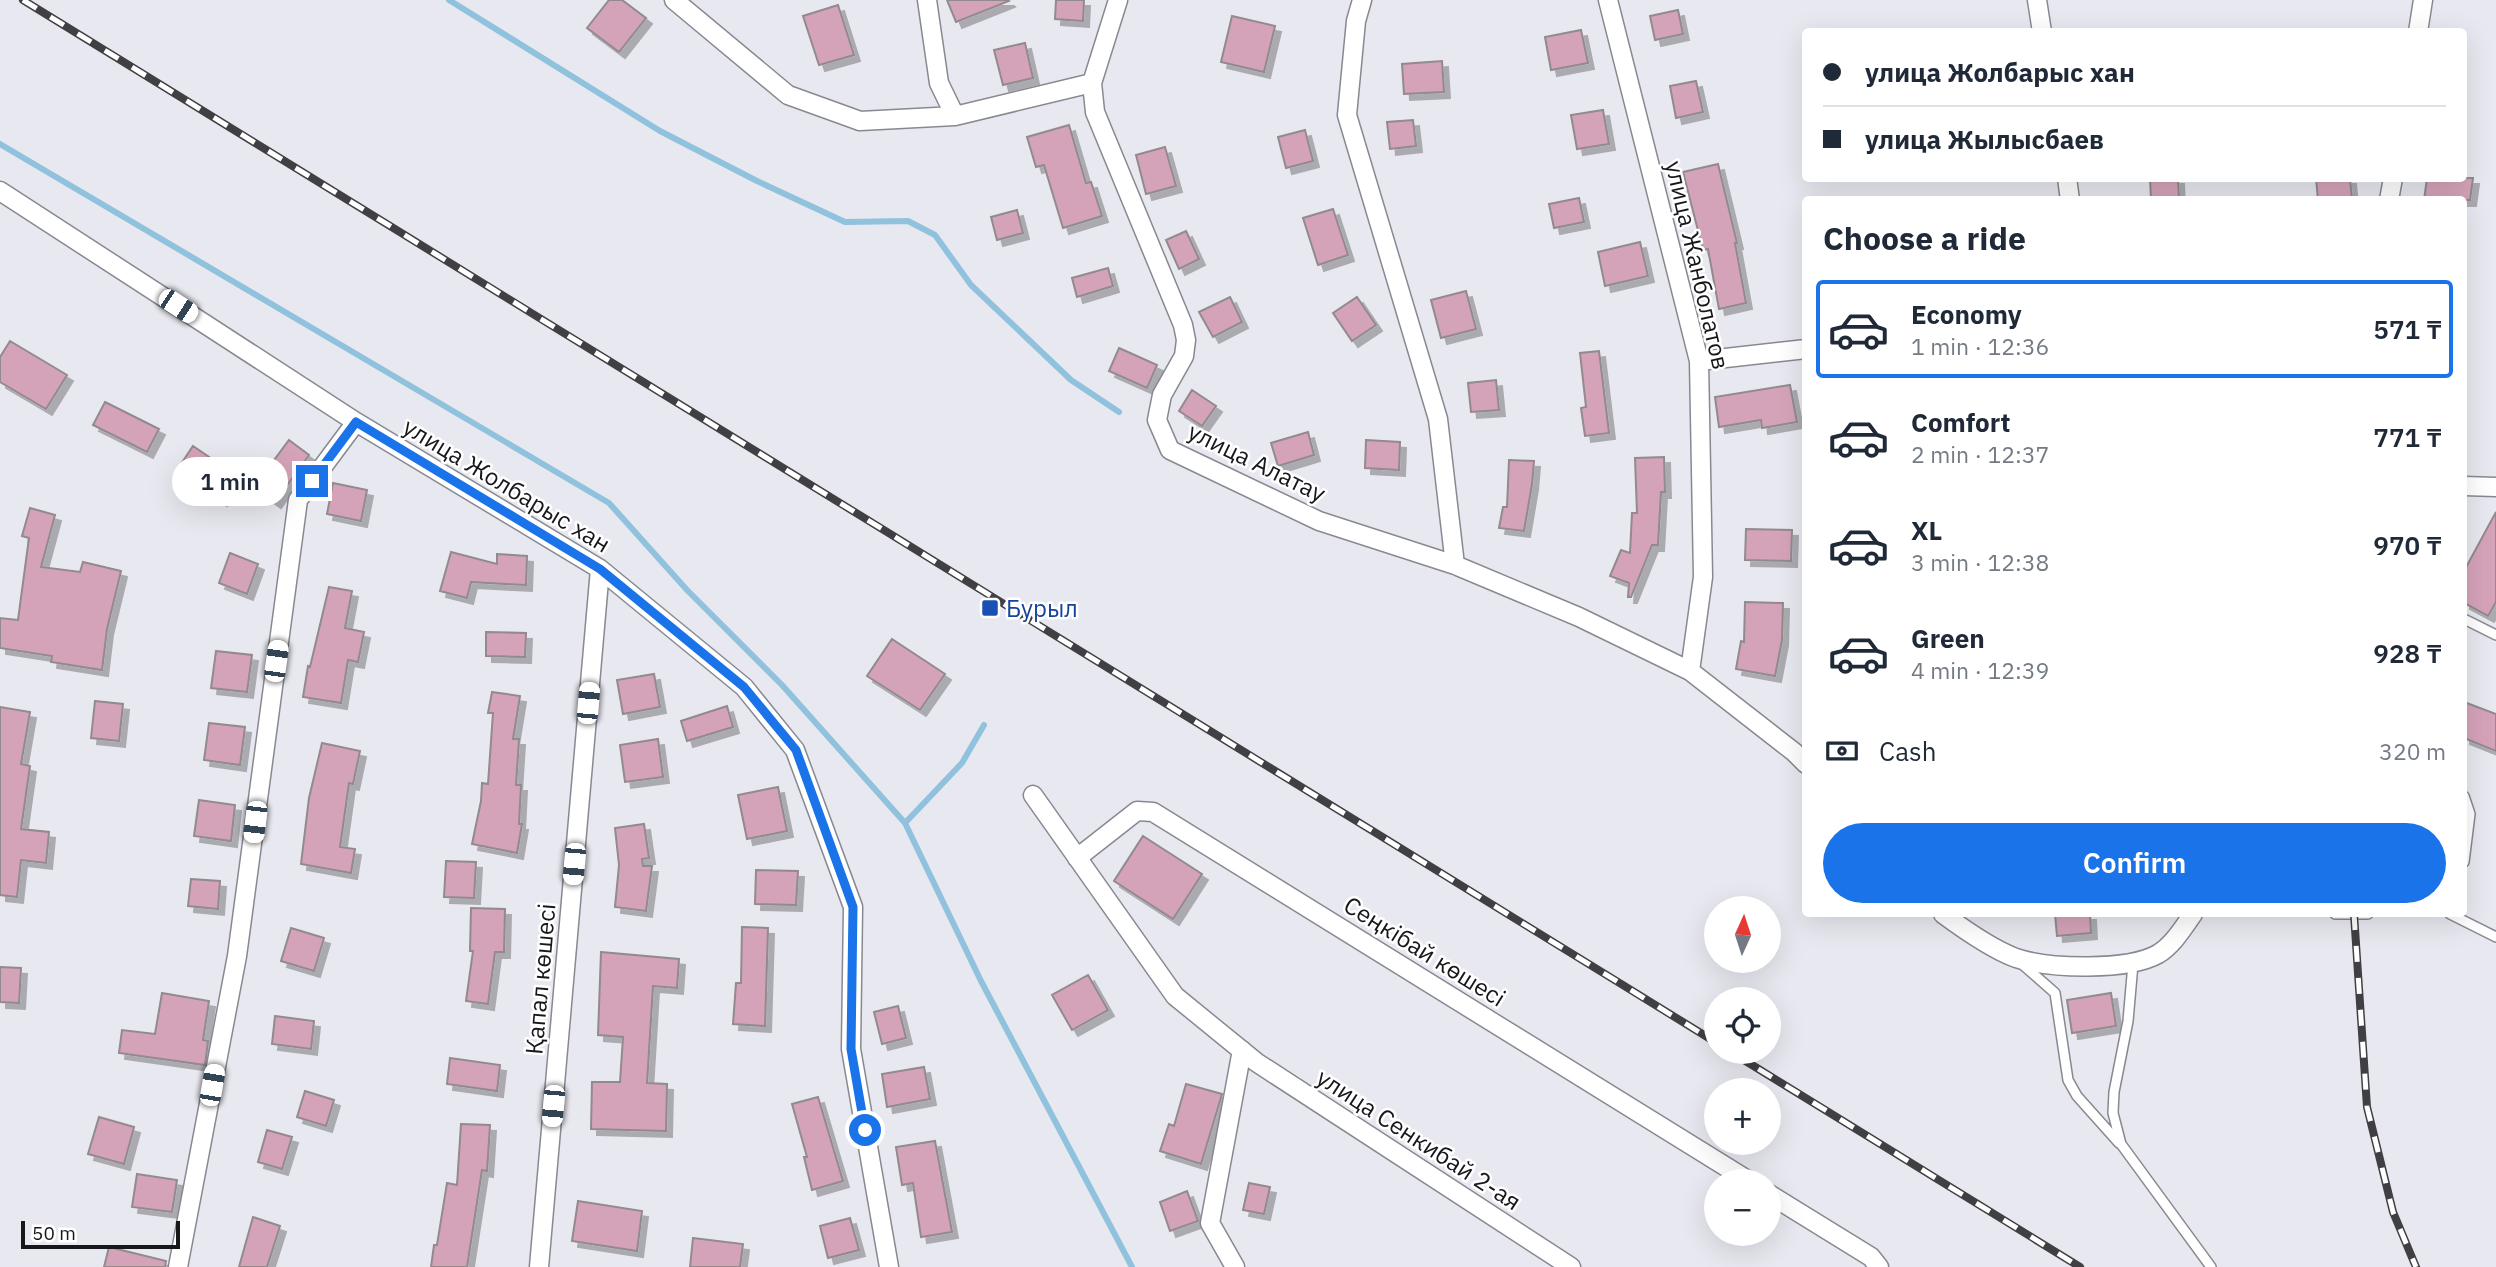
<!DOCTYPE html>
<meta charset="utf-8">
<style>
:root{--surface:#fff;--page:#f2f2f3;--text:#1f2937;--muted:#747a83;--line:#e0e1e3;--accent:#1a73e8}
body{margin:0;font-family:"IBM Plex Sans",sans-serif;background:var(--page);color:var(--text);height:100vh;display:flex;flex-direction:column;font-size:26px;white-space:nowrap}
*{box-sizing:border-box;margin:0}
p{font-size:23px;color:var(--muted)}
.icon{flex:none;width:38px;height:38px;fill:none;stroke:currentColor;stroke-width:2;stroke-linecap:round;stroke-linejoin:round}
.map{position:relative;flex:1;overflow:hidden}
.sheet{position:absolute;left:1802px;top:196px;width:665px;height:721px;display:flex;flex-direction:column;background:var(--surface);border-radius:7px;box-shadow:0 7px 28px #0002}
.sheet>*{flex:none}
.guide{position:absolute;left:1802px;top:28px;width:665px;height:154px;border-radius:7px;box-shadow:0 7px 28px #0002;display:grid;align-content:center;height:154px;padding:0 21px;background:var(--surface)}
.needle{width:46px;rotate:3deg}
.tools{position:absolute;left:1704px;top:896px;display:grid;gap:14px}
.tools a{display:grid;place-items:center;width:77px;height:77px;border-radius:50%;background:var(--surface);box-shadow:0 7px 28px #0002;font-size:35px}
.scale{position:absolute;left:21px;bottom:18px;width:159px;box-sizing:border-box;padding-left:7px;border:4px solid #17171a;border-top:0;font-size:19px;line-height:24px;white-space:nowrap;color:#17171a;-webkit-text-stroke:5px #fff;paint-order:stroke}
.end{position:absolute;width:32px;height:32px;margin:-16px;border:9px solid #1a73e8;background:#fff;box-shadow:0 0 0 4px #fff}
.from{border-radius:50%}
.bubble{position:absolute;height:49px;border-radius:24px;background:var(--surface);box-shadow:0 7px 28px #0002;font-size:23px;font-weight:600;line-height:49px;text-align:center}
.car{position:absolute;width:21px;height:42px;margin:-21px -10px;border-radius:9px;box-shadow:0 0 5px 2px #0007;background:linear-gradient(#fff 24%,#345 0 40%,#fff 0 76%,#345 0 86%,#fff 0)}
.guide b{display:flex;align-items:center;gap:24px;height:66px;font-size:26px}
.guide b+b{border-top:2px solid var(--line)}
.guide i{width:18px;height:18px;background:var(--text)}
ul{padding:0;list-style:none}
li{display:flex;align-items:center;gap:21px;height:98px;margin:0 14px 10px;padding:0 7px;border:4px solid transparent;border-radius:7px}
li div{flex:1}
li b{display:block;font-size:26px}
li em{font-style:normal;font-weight:600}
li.selected{border-color:var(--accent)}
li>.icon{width:63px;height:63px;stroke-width:1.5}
h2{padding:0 21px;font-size:32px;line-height:84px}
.pay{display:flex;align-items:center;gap:18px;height:77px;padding:0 21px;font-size:26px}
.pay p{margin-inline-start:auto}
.action{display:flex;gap:14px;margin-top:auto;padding:14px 21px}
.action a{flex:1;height:80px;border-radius:42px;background:var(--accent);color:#fff;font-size:28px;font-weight:600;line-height:80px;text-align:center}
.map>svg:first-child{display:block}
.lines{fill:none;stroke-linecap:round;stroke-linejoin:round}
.stream{stroke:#90c2dd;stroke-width:6}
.building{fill:#d5a3b9;stroke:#928a8d;stroke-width:2;filter:url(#shadow)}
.service-casing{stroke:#888990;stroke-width:12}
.minor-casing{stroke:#888990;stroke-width:21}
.service{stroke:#fff;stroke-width:9}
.minor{stroke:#fff;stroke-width:18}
.rail-casing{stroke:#404044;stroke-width:8}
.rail{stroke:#fff;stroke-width:5;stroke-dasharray:16;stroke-linecap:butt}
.route{stroke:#1a73e8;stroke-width:9}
.transit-dot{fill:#1a4fb4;stroke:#fff;stroke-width:2.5}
.labels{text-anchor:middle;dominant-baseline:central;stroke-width:5;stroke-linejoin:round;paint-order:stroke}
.street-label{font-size:24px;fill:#17171a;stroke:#fff}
.transit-label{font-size:24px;fill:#164399;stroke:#fff;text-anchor:start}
</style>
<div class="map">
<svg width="2496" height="1267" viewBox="0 0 2496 1267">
<defs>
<filter id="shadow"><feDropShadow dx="6" dy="6" stdDeviation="0" flood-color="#0004"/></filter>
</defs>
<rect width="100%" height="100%" fill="#e8e8f0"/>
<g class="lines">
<path class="stream" d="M 449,0 L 660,131 L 757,181 L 845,222 L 908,221 L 935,235 L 971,285 L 1071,380 L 1119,412
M 0,144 L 609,503 L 687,590 L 782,685 L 905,823 L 981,981 L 1132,1267
M 905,823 L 962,763 L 984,725"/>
</g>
<path class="building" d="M 609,0 L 622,0 L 646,18 L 619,52 L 587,28 Z
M 947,0 L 1008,0 L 1009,1 L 956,22 Z
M 1056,0 L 1084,0 L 1083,21 L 1055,19 Z
M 838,5 L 854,55 L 819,65 L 803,16 Z
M 1678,10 L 1683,34 L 1655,40 L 1650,16 Z
M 1232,16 L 1275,26 L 1264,72 L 1221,62 Z
M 1581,30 L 1588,63 L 1551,70 L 1545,37 Z
M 1025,43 L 1033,78 L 1003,85 L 994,50 Z
M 1442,61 L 1444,92 L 1404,94 L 1402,64 Z
M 1696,81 L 1703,112 L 1676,118 L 1670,86 Z
M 1603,110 L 1609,144 L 1577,149 L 1571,115 Z
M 1413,120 L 1416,146 L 1390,149 L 1387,122 Z
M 1069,125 L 1086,183 L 1091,182 L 1102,216 L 1063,228 L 1044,165 L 1036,167 L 1027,137 Z
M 1305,130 L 1313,161 L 1286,168 L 1278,137 Z
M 1165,147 L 1176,186 L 1146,194 L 1136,155 Z
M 1718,164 L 1737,243 L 1735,243 L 1746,303 L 1719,309 L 1708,249 L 1703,250 L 1683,172 Z
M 2150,178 L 2178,178 L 2179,200 L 2151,200 Z
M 2316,178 L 2350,178 L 2352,200 L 2318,200 Z
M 2427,178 L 2473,178 L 2470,200 L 2424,200 Z
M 1579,198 L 1584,222 L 1554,228 L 1549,204 Z
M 1333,209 L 1348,255 L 1318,265 L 1303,218 Z
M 1017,210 L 1023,233 L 997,240 L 991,217 Z
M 1186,231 L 1199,259 L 1179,269 L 1166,240 Z
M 1640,242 L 1648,276 L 1605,286 L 1598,252 Z
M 1108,268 L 1113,286 L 1077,297 L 1072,278 Z
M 1466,291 L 1476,329 L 1441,338 L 1431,300 Z
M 1230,297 L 1242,322 L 1213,337 L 1199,312 Z
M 1357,297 L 1376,325 L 1352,341 L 1333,313 Z
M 10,341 L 67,375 L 46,409 L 0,382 L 0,357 Z
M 1119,348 L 1157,365 L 1147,388 L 1109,371 Z
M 1599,351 L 1609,433 L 1585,436 L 1581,408 L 1586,407 L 1580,353 Z
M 1496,380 L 1499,410 L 1471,412 L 1468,383 Z
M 1790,385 L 1797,422 L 1762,428 L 1761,420 L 1719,427 L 1715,397 Z
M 1192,390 L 1216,406 L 1202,426 L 1179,411 Z
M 105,402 L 159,429 L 147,452 L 93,425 Z
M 1308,432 L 1314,455 L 1278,466 L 1271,443 Z
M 289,440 L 309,455 L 275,502 L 254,487 Z
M 1366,440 L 1400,442 L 1399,470 L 1365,468 Z
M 193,446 L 237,476 L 221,500 L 177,470 Z
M 1664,457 L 1665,492 L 1661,492 L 1658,545 L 1652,545 L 1631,597 L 1628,597 L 1629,583 L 1610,576 L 1621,550 L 1630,553 L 1632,513 L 1637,513 L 1635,458 Z
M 1509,460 L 1534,461 L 1532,484 L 1524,531 L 1499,528 L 1503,507 L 1507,507 Z
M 333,483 L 367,490 L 361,521 L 327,514 Z
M 30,508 L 55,515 L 41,567 L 80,572 L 83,562 L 121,571 L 107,629 L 102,670 L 51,662 L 52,656 L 0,648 L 0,618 L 18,620 L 29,538 L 22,536 Z
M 2496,512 L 2496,602 L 2488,616 L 2464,603 L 2464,571 Z
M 1746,529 L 1792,530 L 1791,561 L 1745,560 Z
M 451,552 L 497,564 L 497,554 L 527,556 L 526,585 L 471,582 L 467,598 L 440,591 Z
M 230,553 L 258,564 L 247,594 L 219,583 Z
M 329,587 L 352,591 L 345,628 L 364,632 L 358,662 L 348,660 L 341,703 L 303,697 L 308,666 L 310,667 Z
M 1745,602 L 1783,603 L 1782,640 L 1775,676 L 1736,669 L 1741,641 L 1744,642 Z
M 486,632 L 526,633 L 525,657 L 486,656 Z
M 892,639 L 945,674 L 920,710 L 867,676 Z
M 216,651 L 252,655 L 247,692 L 211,688 Z
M 654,674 L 660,707 L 623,714 L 617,680 Z
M 492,692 L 520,696 L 513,739 L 519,739 L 516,785 L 521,785 L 519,824 L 522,824 L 517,853 L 472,844 L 481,801 L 482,783 L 488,784 L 493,713 L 488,713 Z
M 95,701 L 123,704 L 119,741 L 91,738 Z
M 2464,702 L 2496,714 L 2496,751 L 2464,738 Z
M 727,706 L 733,727 L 687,741 L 681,721 Z
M 0,707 L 30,712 L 21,764 L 30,766 L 21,829 L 49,832 L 46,863 L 21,860 L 17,897 L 0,895 Z
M 209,723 L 245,727 L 240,765 L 204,760 Z
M 658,739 L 663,777 L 625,782 L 620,745 Z
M 322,743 L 360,751 L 353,784 L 349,783 L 340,847 L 355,849 L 351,873 L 301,864 L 309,798 Z
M 778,787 L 787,831 L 747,839 L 738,795 Z
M 199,800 L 235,805 L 231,841 L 194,836 Z
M 644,824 L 649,858 L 642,859 L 643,866 L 652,866 L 646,911 L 615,907 L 619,865 L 615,828 Z
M 1143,836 L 1202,874 L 1173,919 L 1114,881 Z
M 446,861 L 476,862 L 474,898 L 444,897 Z
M 756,870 L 798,871 L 796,905 L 755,904 Z
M 191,879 L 220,881 L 218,909 L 188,906 Z
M 471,908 L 505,909 L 504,952 L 495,952 L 488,1004 L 466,1001 L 473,951 L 470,951 Z
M 2055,914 L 2090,914 L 2091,933 L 2057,936 Z
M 742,927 L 768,928 L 765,1026 L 733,1024 L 736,983 L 741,983 Z
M 291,928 L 324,938 L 314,971 L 281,961 Z
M 601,952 L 679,959 L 677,988 L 653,986 L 647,1083 L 667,1084 L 666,1131 L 591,1129 L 592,1082 L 620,1082 L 623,1037 L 598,1035 Z
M 0,967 L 21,968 L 19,1003 L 0,1002 Z
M 1088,975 L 1108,1010 L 1072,1030 L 1052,995 Z
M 162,993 L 209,1001 L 203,1040 L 208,1041 L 205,1065 L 119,1053 L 122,1030 L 155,1034 Z
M 2111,993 L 2116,1026 L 2072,1033 L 2067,1000 Z
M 898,1006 L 906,1038 L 882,1044 L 874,1012 Z
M 275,1016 L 314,1021 L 311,1049 L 272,1044 Z
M 450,1058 L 500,1065 L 497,1091 L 447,1084 Z
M 924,1067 L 930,1099 L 887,1107 L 882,1074 Z
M 1186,1084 L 1222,1094 L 1201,1164 L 1160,1151 L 1169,1124 L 1174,1126 Z
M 305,1091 L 334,1100 L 326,1126 L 297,1117 Z
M 818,1097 L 843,1181 L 812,1190 L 804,1157 L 807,1157 L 792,1104 Z
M 99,1117 L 134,1127 L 124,1164 L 88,1154 Z
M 461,1124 L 490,1125 L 487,1171 L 482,1170 L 467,1267 L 431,1267 L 434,1245 L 437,1245 L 447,1183 L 457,1185 Z
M 267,1130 L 292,1137 L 282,1169 L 258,1162 Z
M 935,1141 L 952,1232 L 921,1237 L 913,1183 L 902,1185 L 896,1147 Z
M 137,1174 L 177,1180 L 172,1212 L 132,1207 Z
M 1249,1183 L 1270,1187 L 1264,1214 L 1243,1210 Z
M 1187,1191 L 1198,1221 L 1170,1231 L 1160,1202 Z
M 578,1201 L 642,1211 L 637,1251 L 572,1241 Z
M 253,1217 L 280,1226 L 267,1267 L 239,1267 Z
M 850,1218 L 859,1250 L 828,1258 L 820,1226 Z
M 693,1238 L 743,1244 L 740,1267 L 690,1267 Z
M 109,1247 L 166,1261 L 165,1267 L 104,1267 Z"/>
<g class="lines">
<g class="service-casing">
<path id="service" d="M 2464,619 L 2496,635
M 2464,796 L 2470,814 L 2464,862
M 2335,914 L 2368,914
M 2450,914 L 2496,937
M 2022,964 L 2055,993 L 2068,1080 L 2077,1096 L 2119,1143
M 2133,964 L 2128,1021 L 2114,1092 L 2113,1113 L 2121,1144 L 2211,1267"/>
</g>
<g class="minor-casing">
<path id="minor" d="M 674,0 L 788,95 L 860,121 L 955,116
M 927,0 L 939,83 L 955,116 L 1092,83
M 1118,0 L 1092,83 L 1095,112 L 1183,325 L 1186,340 L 1184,356 L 1162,395 L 1157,420 L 1170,450 L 1319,521 L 1455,565 L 1579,617 L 1690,671 L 1794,752 L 1806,764
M 1362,0 L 1356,21 L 1347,115 L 1438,419 L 1455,565
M 1608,0 L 1699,361 L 1703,577 L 1690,671
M 2037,0 L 2042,32
M 2418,32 L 2423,0
M 2067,178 L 2070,200
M 0,191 L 356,422 L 600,569 L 744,687 L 795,750 L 853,907 L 851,1049 L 889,1267
M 2389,200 L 2393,178
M 1699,361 L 1806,349
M 2464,486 L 2496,487
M 1033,795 L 1175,996 L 1256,1062 L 1571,1267
M 1077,858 L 1137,811 L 1153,812 L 1749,1181
M 1943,914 C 1962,928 1994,950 2016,958 C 2049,969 2128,971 2158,954 C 2173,945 2183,928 2193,914
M 1769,1194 L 1871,1257 L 1879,1267
M 178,1267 L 237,956 L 298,500 L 356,422
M 539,1267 L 600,569
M 1235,1267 L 1210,1223 L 1242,1050"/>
</g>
<use href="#service" class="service"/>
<use href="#minor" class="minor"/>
<g class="rail-casing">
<path id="rail" d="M 23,0 L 1717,1043
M 2354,914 L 2367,1107 L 2393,1212 L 2416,1267
M 1731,1052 L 2080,1267"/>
</g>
<use href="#rail" class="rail"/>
</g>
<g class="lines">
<path class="route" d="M 312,481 L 356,422 L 600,569 L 744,687 L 796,750 L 853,907 L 851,1049 L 865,1130"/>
</g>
<rect class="transit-dot" x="981" y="599" width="18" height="18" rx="3.5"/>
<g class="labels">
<g class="street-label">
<text transform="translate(1698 265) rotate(77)">улица Жанболатов</text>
<text transform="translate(1257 462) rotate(26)">улица Алатау</text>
<text transform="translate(507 485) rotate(31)">улица Жолбарыс хан</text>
<text transform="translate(1425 951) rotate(32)">Сеңкібай көшесі</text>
<text transform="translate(540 979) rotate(-85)">Қапал көшесі</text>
<text transform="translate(1419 1139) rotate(33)">улица Сенкибай 2-ая</text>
</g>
<g class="transit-label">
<text x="1006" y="608">Бурыл</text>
</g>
</g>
</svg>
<div class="tools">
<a><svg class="needle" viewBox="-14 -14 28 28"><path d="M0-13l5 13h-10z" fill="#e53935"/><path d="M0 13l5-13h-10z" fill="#747a83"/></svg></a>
<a><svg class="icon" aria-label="locate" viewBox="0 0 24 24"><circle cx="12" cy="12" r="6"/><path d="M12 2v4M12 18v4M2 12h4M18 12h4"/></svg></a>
<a>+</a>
<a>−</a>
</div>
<div class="scale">50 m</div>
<i class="end from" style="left:865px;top:1130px"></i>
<i class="end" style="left:312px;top:481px"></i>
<div class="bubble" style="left:172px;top:457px;width:116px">1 min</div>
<i class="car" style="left:178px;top:306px;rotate:123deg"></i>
<i class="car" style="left:276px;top:661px;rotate:8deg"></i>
<i class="car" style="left:588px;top:703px;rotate:5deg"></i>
<i class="car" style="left:255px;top:822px;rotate:187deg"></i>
<i class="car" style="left:574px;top:864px;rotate:185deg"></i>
<i class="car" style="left:212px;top:1085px;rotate:10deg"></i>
<i class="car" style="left:553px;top:1106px;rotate:185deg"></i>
<div class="guide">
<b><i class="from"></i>улица Жолбарыс хан</b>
<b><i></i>улица Жылысбаев</b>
</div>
<section class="sheet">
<h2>Choose a ride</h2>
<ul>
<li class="selected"><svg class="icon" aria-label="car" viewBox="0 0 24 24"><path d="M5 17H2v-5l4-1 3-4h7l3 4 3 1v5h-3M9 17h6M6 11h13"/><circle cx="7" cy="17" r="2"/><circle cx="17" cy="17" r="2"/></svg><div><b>Economy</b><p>1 min · 12:36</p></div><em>571 ₸</em></li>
<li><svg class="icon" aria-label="car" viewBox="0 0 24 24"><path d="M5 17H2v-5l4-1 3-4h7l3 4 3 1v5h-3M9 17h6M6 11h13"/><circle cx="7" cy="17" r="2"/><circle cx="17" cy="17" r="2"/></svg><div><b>Comfort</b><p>2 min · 12:37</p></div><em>771 ₸</em></li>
<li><svg class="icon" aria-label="car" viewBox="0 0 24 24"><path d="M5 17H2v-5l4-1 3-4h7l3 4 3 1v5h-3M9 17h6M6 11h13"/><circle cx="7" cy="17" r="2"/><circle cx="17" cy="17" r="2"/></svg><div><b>XL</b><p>3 min · 12:38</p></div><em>970 ₸</em></li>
<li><svg class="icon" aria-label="car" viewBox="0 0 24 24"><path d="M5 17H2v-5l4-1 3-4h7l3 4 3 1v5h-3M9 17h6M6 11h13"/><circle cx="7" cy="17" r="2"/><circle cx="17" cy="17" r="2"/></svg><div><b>Green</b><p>4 min · 12:39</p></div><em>928 ₸</em></li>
</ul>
<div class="pay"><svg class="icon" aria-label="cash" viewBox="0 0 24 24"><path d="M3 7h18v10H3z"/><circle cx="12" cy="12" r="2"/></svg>Cash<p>320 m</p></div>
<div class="action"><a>Confirm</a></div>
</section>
</div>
